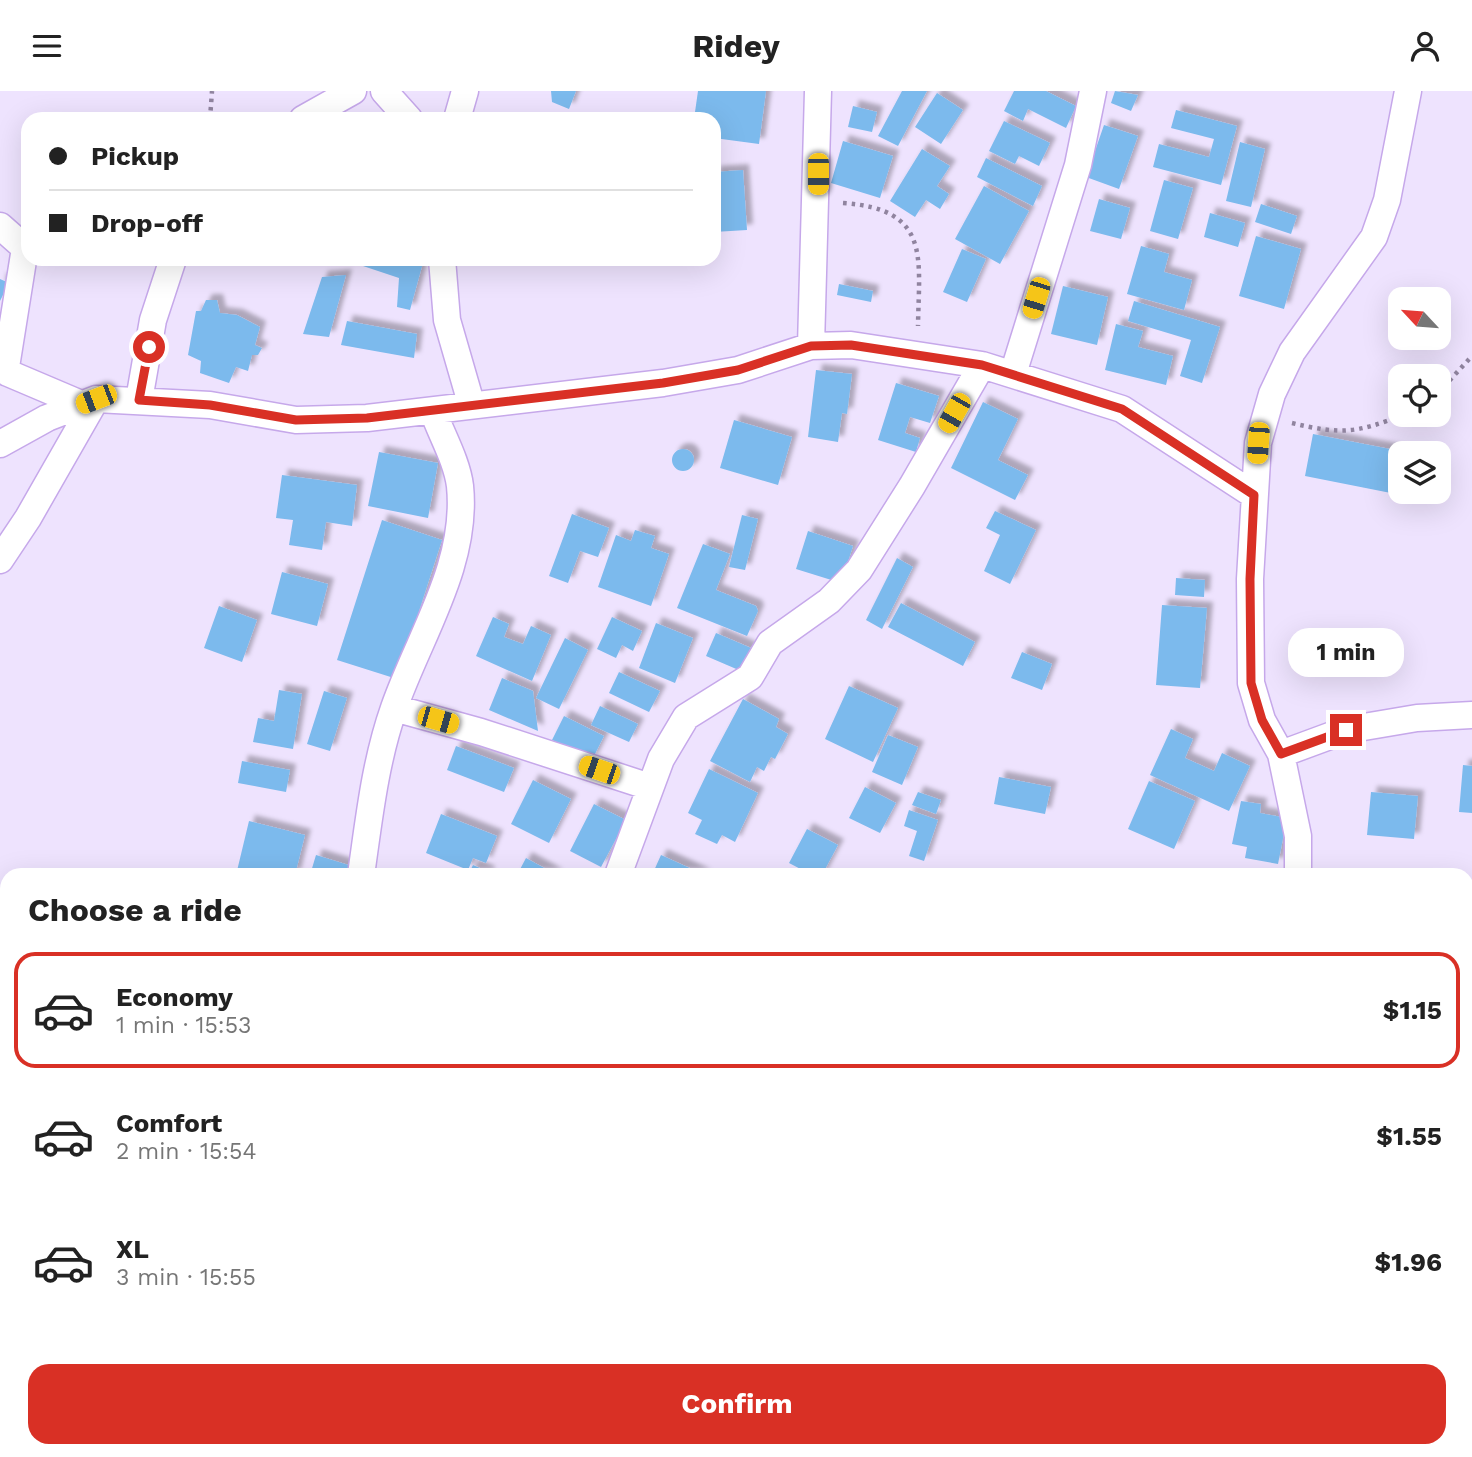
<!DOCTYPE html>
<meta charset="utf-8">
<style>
:root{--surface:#fff;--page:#f2f2f2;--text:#222;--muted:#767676;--line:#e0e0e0;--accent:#d93025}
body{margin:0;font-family:"Work Sans",sans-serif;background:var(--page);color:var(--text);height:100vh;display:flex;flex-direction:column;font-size:26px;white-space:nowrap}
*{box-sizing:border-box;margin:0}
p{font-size:23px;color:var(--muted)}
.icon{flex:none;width:38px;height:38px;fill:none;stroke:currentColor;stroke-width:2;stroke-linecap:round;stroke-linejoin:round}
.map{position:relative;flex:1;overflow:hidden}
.panel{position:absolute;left:0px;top:777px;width:1474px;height:590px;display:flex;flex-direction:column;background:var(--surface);border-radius:21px 21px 0 0;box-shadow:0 7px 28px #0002}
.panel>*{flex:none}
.top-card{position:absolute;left:21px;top:21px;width:700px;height:154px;border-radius:21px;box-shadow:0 7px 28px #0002;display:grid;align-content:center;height:154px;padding:0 28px;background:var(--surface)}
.needle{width:46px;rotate:296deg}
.fabs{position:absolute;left:1388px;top:196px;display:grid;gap:14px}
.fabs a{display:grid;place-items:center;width:63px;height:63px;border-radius:14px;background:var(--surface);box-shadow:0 7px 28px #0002;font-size:35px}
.end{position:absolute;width:32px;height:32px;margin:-16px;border:9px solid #d93025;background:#fff;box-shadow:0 0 0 4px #fff}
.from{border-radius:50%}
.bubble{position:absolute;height:49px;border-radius:21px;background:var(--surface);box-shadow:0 7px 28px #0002;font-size:23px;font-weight:700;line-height:49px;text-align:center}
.car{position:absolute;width:21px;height:42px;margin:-21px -10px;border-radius:9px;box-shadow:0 0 5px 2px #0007;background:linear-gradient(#f5c518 24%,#345 0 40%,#f5c518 0 76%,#345 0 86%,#f5c518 0)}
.top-card b{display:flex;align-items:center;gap:24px;height:66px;font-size:26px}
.top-card b+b{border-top:2px solid var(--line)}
.top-card i{width:18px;height:18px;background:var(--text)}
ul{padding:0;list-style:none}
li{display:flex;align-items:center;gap:21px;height:116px;margin:0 14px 10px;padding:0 14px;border:4px solid transparent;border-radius:21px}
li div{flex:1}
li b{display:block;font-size:26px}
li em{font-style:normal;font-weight:700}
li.current{border-color:var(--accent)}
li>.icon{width:63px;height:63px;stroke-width:1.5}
h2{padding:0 28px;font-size:32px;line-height:84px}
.button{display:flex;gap:14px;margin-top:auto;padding:14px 28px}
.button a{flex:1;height:80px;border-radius:21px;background:var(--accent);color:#fff;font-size:28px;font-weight:700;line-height:80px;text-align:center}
header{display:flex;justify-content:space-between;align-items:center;height:91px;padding:0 28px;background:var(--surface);font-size:32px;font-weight:700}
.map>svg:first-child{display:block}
.building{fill:#7cbaed;filter:url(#shadow)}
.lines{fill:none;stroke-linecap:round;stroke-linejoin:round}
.street-casing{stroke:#c6a8ea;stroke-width:29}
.path{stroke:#90849f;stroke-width:4.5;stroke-dasharray:3.5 5;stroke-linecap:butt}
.street{stroke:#fff;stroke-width:26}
.route{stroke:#d93025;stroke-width:9}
</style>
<header><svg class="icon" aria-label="menu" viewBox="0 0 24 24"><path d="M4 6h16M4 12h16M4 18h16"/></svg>Ridey<svg class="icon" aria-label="person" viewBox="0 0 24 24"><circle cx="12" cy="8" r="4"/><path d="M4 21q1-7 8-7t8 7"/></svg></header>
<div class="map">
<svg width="1472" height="1366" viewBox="0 0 1472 1366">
<defs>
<filter id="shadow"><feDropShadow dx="6" dy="-6" stdDeviation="2" flood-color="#0004"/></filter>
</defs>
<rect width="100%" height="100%" fill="#eee3fe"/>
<path class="building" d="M 551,0 L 576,0 L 569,18 L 552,11 Z
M 698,0 L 766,0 L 759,53 L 714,47 L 714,28 L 694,28 Z
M 902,0 L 927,0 L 898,55 L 878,45 Z
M 1014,0 L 1046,0 L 1076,15 L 1066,37 L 1028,18 L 1023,30 L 1004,20 Z
M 1115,0 L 1138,4 L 1131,20 L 1111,12 Z
M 937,2 L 963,19 L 941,53 L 915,36 Z
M 853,15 L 877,21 L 872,41 L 848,36 Z
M 1176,19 L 1237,35 L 1221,94 L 1153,76 L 1159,53 L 1209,66 L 1214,48 L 1171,37 Z
M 1004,30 L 1050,52 L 1039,75 L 1019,65 L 1015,73 L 989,60 Z
M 1104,34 L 1138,45 L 1119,98 L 1086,86 Z
M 843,50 L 893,65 L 880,107 L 831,92 Z
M 1240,51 L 1265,58 L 1251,116 L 1226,110 Z
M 922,58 L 950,75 L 937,95 L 949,103 L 940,118 L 926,109 L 915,126 L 890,110 Z
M 986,67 L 1042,95 L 1033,115 L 977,86 Z
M 743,79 L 747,139 L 714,141 L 714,81 Z
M 1164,89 L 1193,97 L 1178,148 L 1150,140 Z
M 984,95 L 1029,120 L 1000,173 L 955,148 Z
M 1099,108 L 1130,117 L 1121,148 L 1090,140 Z
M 1261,113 L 1297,125 L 1291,143 L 1255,131 Z
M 1210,122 L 1245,132 L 1238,156 L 1204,146 Z
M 1256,145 L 1301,158 L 1284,218 L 1239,205 Z
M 1141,155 L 1169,163 L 1164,181 L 1192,189 L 1184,219 L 1127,203 Z
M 962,158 L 986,168 L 967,211 L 943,201 Z
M 342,168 L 424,168 L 410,219 L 397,216 L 399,187 Z
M 346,184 L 329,246 L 303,243 L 322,186 Z
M 0,188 L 9,192 L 0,210 Z
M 839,193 L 873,200 L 871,211 L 837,204 Z
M 1063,195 L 1108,206 L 1097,254 L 1051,243 Z
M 206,209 L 217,209 L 220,222 L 237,224 L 260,236 L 255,254 L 262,257 L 258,264 L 252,264 L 248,280 L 236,276 L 229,292 L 200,282 L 201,270 L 188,264 L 196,220 L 201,220 Z
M 1134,210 L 1220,236 L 1202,292 L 1180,285 L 1191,249 L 1128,230 Z
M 347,230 L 417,243 L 414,267 L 341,254 Z
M 1116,233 L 1143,240 L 1138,256 L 1173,265 L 1166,294 L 1105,279 Z
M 816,279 L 852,283 L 847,323 L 842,322 L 838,351 L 808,346 Z
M 896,292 L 939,305 L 930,332 L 910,326 L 905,342 L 920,347 L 916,361 L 878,349 Z
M 983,311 L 1018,328 L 998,369 L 1028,384 L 1015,409 L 951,377 Z
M 734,329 L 792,346 L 778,394 L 720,377 Z
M 1313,343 L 1400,360 L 1400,401 L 1407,401 L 1406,405 L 1305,385 Z
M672 369a11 11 0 1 1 22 0a11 11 0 1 1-22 0Z
M 379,361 L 438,372 L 428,427 L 368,415 Z
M 282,384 L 357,394 L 352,435 L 326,431 L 322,459 L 289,454 L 293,429 L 276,427 Z
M 995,420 L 1036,439 L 1010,493 L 984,480 L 1000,444 L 986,437 Z
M 572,423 L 609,437 L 598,466 L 580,460 L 568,492 L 549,485 Z
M 742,424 L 758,428 L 745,479 L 729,476 Z
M 382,429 L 442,449 L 397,588 L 337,569 Z
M 635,439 L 655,445 L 651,457 L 669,463 L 651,515 L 598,496 L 616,444 L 631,450 Z
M 808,440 L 853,455 L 841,492 L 796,478 Z
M 703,453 L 730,463 L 716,499 L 756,515 L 758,520 L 747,545 L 677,517 Z
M 897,467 L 913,476 L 882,538 L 866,529 Z
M 282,481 L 328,493 L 317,535 L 271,523 Z
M 1176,487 L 1205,489 L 1204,506 L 1175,504 Z
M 901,512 L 975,551 L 963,575 L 888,536 Z
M 1162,514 L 1207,517 L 1200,597 L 1156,594 Z
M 219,515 L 257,529 L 242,571 L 204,557 Z
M 493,526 L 509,533 L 504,546 L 523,553 L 531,535 L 551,544 L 532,590 L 476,565 Z
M 612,526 L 642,540 L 633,560 L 622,554 L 616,567 L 597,558 Z
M 656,532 L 693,547 L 675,592 L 639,577 Z
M 716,542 L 751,557 L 741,580 L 706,565 Z
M 565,547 L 588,559 L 559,618 L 536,607 Z
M 1022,561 L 1052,573 L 1042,599 L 1011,587 Z
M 619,581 L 660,600 L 649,621 L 609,602 Z
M 502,587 L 533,600 L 538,640 L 489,619 Z
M 849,595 L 898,617 L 873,671 L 825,648 Z
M 279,599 L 302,603 L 293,658 L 253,651 L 258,627 L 274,630 Z
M 324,600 L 347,607 L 330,660 L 307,653 Z
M 743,608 L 779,628 L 776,636 L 788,643 L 775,668 L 771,666 L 764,680 L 757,676 L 750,691 L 710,670 Z
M 600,615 L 638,633 L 629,651 L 591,634 Z
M 564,625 L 604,645 L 592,669 L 552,649 Z
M 1171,638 L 1193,648 L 1185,667 L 1214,680 L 1222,662 L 1250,675 L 1229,720 L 1150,684 Z
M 888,644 L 918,656 L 902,694 L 872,681 Z
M 456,655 L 514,677 L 504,701 L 447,679 Z
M 242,670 L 290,679 L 286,701 L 238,692 Z
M 1463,674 L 1472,675 L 1472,722 L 1459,721 Z
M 709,678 L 758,702 L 735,751 L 722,744 L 717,753 L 695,743 L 702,729 L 688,722 Z
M 999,686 L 1051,696 L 1045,723 L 994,713 Z
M 533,689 L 571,708 L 549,752 L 511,733 Z
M 1149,690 L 1195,710 L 1174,758 L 1128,738 Z
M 865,696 L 896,712 L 880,742 L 849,727 Z
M 918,701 L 941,709 L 936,723 L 912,714 Z
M 1371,701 L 1418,705 L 1414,748 L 1367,744 Z
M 1241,710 L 1261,713 L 1260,722 L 1287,727 L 1278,773 L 1245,767 L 1247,756 L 1232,753 Z
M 594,713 L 626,729 L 601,776 L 570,760 Z
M 909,719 L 938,729 L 924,770 L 909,765 L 917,740 L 904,735 Z
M 441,723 L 497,745 L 486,772 L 473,767 L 468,779 L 426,762 Z
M 249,730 L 305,744 L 295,784 L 236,784 Z
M 807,738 L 838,754 L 822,784 L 812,784 L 789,772 Z
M 316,764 L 355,776 L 352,784 L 310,784 Z
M 661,764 L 705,784 L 652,784 Z
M 526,767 L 557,784 L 517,784 Z
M 473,774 L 489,781 L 488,784 L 468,784 Z
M 1466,913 L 1472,914 L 1472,998 L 1466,996 Z
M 117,1360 L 181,1360 L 181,1366 L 117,1366 Z
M 227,1360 L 246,1360 L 243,1366 L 230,1366 Z
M 288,1360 L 313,1360 L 327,1366 L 285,1366 Z
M 448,1360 L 504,1360 L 515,1365 L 447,1366 Z
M 658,1360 L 688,1360 L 697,1366 L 656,1366 Z
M 951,1360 L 976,1360 L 974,1366 L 949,1366 Z
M 984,1360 L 1038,1360 L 1055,1366 L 982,1366 Z
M 1180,1360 L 1197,1360 L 1210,1366 L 1177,1366 Z
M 1288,1360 L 1324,1360 L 1321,1366 L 1293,1366 L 1286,1363 Z"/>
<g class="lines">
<g class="street-casing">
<path id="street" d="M 384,0 L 409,28
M 303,28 L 353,0
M 457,28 L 465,0
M 0,135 L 25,157 L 6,276 L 8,282 L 81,313
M 442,168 L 447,229 L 471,312
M 811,255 L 818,0
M 1013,283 L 1078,74 L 1093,0
M 139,309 L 153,229 L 173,168
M 0,353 L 47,327 L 96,308 L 210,314 L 296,329 L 367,327 L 663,292 L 738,279 L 811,255 L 851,254 L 982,274 L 1122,318 L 1254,404
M 0,469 L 28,427 L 96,308
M 394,617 L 481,641 L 650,696
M 1281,663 L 1346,639 L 1417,627 L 1472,624
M 361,784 C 369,728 375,671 394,617 C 419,545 468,474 460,395 C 457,370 441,343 433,320
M 618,784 L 661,668 L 686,626 L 750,586 L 770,552 L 829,510 L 859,479 L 912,395 L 982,274
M 1298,784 L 1298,745 L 1281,663 L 1262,629 L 1251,592 L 1250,488 L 1258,352 L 1272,303 L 1292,261 L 1374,146 L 1387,109 L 1408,0
M 0,1196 L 7,1228
M 1466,1259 L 1472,1256
M 219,1360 L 219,1366
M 1234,1360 L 1247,1366
M 1408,1360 L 1409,1366
M 8,1366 L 8,1360
M 420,1366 L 421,1360
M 618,1366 L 622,1360
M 811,1366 L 812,1360
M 1134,1366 L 1137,1360"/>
</g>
<path class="path" d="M 210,28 L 212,0
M 843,112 C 931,118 919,166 918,235
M 1438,302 L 1472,265
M 1292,332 C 1342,344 1356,342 1403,324
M 0,1122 L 7,1108"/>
<use href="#street" class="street"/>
</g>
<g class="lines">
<path class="route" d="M 149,256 L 139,309 L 210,314 L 296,329 L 367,327 L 663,292 L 738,279 L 811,255 L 851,254 L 982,274 L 1122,318 L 1254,404 L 1250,488 L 1251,592 L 1262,629 L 1281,663 L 1346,639"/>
</g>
</svg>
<div class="fabs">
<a><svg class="needle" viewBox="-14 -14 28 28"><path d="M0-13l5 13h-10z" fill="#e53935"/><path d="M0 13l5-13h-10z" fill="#767676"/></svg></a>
<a><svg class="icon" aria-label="locate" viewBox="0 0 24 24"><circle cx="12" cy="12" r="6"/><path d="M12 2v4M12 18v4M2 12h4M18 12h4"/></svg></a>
<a><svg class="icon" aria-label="layers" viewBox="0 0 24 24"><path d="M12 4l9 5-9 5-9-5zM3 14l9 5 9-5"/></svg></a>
</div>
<i class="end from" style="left:149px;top:256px"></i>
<i class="end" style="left:1346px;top:639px"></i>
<div class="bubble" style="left:1288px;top:537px;width:116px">1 min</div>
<i class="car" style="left:818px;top:83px;rotate:180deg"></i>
<i class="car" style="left:1036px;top:207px;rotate:197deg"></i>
<i class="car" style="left:96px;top:308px;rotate:249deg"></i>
<i class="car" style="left:954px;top:322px;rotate:210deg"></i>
<i class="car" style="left:1258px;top:352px;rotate:184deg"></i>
<i class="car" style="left:438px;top:629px;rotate:106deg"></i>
<i class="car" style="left:599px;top:679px;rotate:289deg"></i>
<div class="top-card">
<b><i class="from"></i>Pickup</b>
<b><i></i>Drop-off</b>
</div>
<section class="panel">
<h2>Choose a ride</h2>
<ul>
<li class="current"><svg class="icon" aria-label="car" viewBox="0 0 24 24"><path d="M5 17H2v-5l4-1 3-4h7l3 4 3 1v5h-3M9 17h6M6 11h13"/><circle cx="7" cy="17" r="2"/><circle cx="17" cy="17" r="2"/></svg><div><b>Economy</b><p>1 min · 15:53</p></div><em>$1.15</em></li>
<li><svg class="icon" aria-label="car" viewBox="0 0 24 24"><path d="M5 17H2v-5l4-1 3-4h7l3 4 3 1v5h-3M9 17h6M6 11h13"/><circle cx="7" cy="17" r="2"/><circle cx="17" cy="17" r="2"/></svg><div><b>Comfort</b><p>2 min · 15:54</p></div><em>$1.55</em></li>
<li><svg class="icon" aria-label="car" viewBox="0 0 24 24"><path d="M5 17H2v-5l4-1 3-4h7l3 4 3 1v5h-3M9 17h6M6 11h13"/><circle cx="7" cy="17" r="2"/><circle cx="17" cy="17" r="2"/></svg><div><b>XL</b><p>3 min · 15:55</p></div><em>$1.96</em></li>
</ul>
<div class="button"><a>Confirm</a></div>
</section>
</div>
